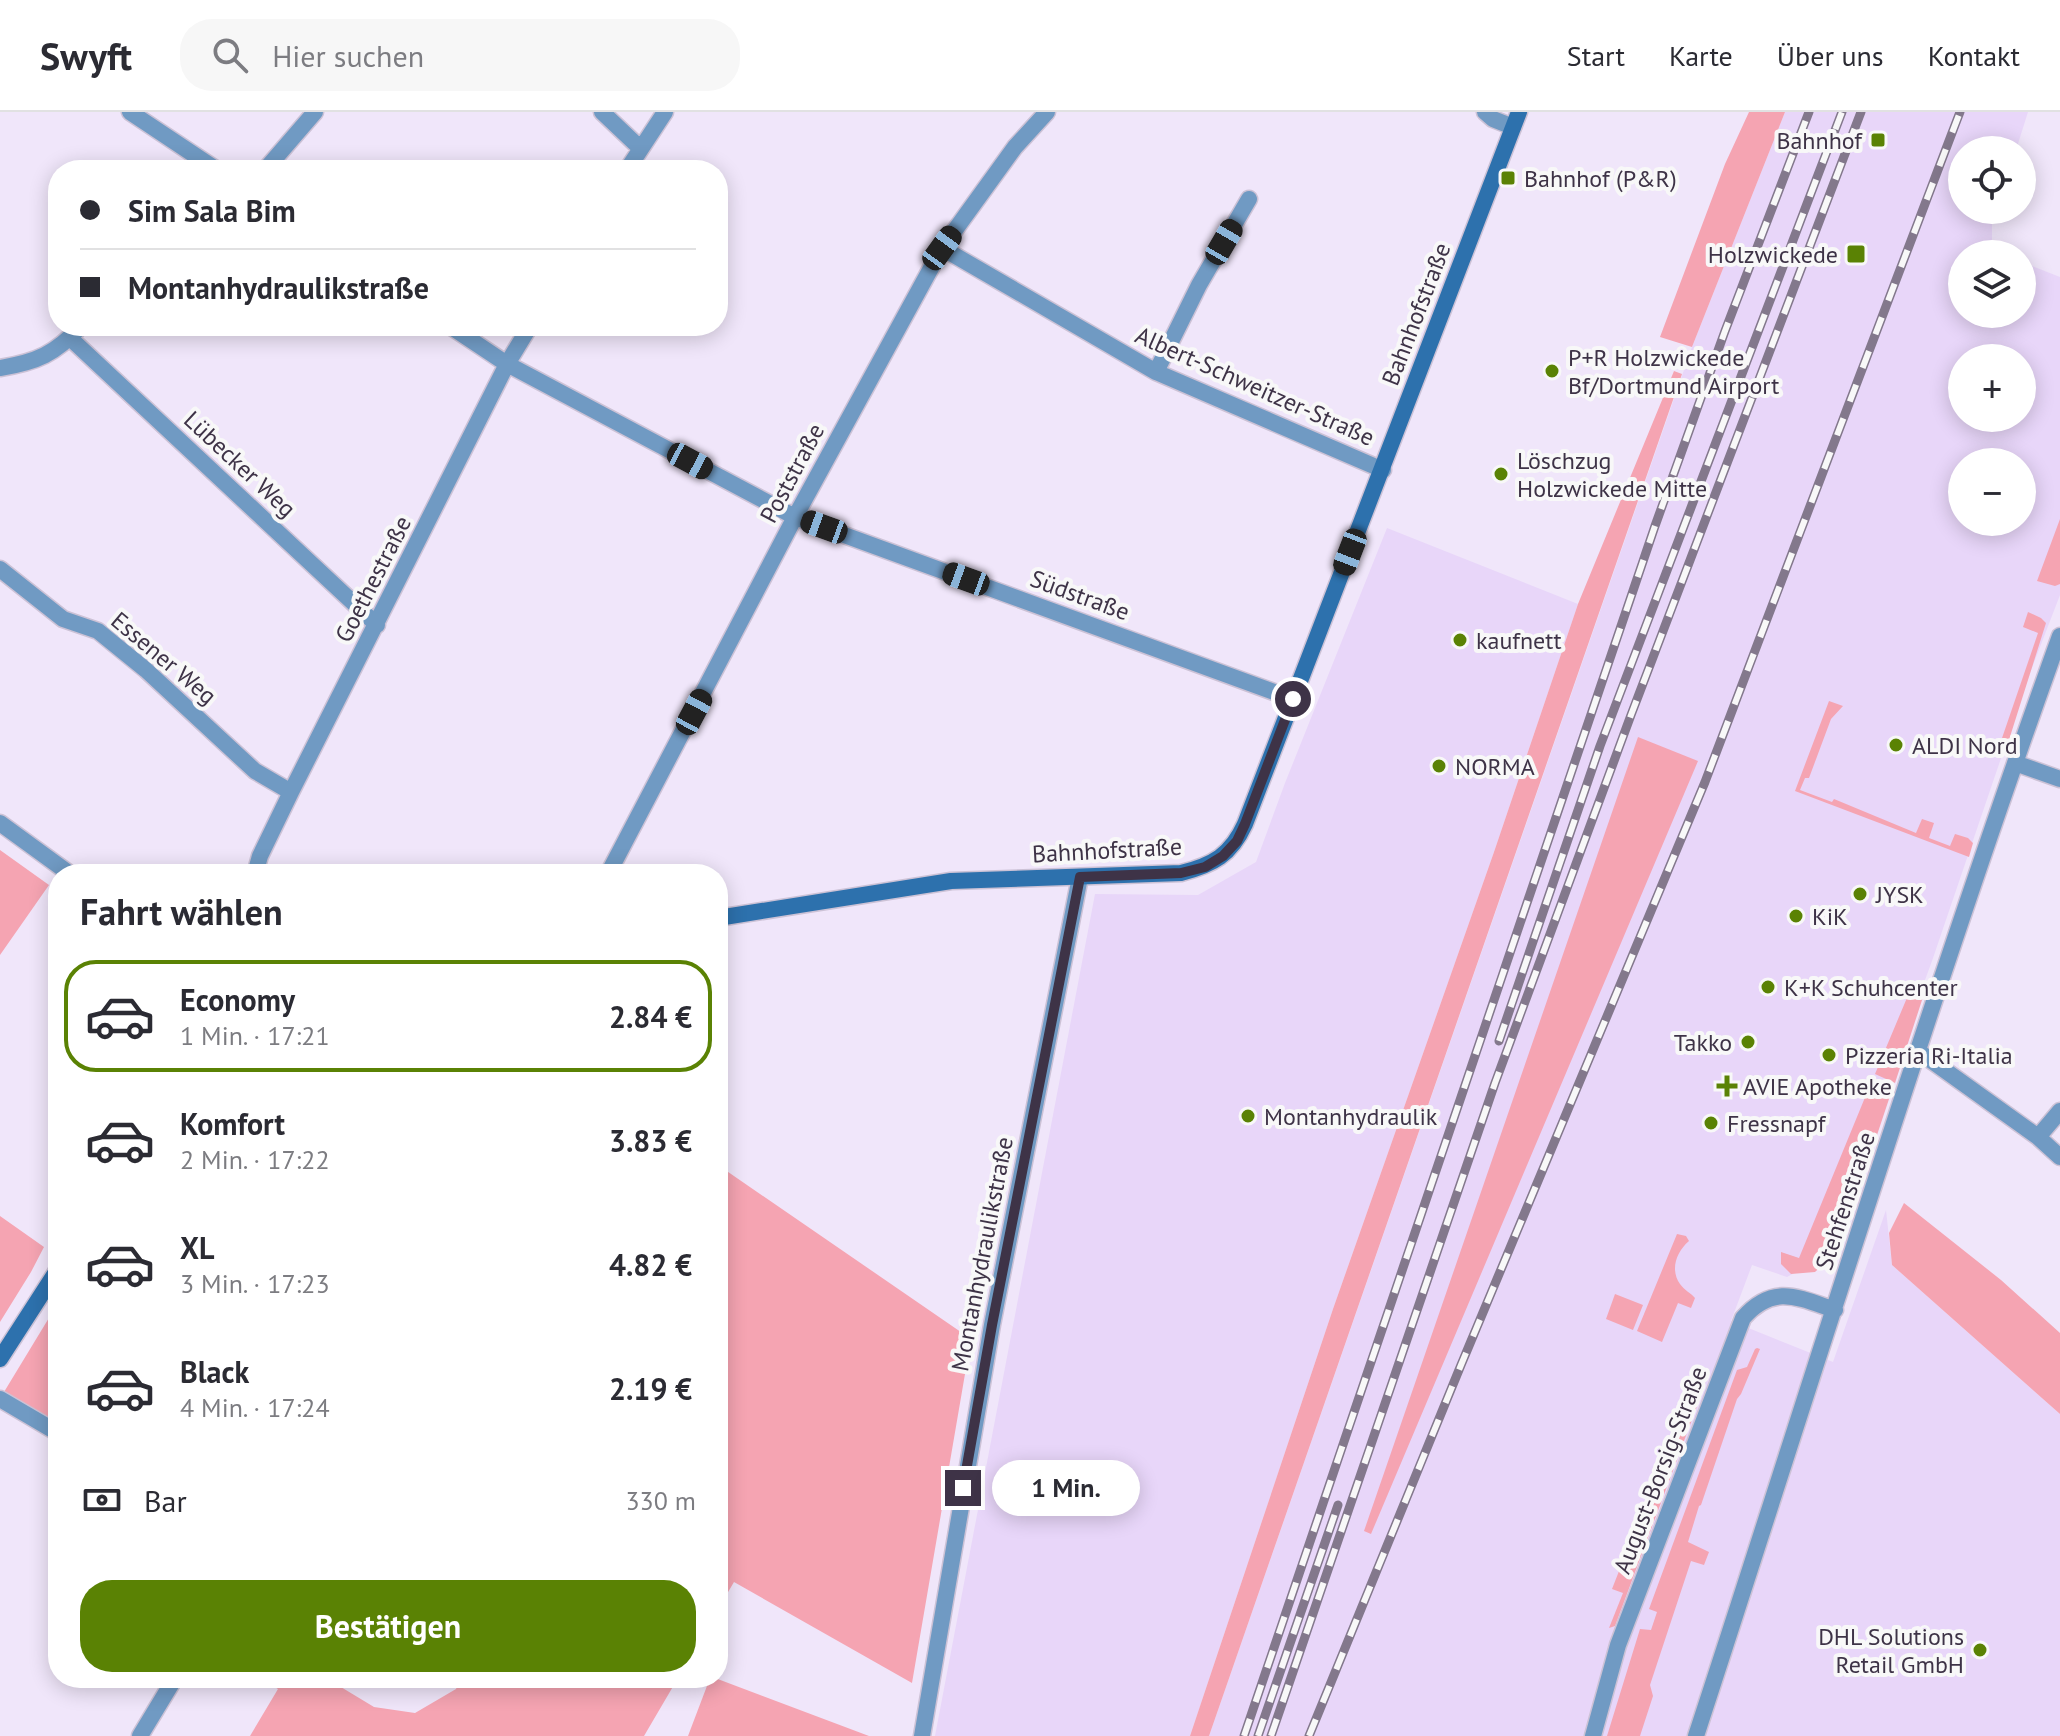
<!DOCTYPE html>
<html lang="de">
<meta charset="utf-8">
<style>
:root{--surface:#fff;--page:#f7f7f7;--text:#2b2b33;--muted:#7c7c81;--line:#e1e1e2;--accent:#5a8204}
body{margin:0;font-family:"PT Sans",sans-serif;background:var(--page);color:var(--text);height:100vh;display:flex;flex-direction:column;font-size:30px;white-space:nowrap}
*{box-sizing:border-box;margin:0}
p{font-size:26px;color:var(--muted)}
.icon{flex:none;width:44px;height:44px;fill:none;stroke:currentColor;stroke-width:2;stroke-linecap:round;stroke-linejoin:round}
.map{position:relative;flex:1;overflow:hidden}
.sheet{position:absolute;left:48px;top:752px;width:680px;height:824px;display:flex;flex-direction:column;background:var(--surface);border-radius:32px;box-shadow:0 4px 20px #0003}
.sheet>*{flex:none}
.banner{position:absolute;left:48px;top:48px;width:680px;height:176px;border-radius:32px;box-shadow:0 4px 20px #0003;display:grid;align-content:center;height:176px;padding:0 32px;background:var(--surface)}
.controls{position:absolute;left:1948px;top:24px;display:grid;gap:16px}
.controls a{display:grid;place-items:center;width:88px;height:88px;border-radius:50%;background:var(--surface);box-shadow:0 4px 20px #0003;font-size:40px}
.end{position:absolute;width:36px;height:36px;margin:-18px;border:10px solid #3e3347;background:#fff;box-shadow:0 0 0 4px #fff}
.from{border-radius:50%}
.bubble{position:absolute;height:56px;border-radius:28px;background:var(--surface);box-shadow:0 4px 20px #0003;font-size:26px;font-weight:700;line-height:56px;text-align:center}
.car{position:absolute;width:24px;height:48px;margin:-24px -12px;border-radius:10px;box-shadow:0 0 6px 2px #0007;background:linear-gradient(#222 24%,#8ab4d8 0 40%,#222 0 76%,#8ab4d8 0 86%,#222 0)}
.banner b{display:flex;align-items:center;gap:28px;height:76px;font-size:30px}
.banner b+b{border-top:2px solid var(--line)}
.banner i{width:20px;height:20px;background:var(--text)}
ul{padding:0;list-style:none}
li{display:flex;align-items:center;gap:24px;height:112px;margin:0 16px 12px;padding:0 16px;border:4px solid transparent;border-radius:32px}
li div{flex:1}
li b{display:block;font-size:30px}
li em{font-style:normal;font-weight:700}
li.current{border-color:var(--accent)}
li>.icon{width:72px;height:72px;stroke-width:1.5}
h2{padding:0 32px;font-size:36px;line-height:96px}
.pay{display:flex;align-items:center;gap:20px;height:88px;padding:0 32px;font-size:30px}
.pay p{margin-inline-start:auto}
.action{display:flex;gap:16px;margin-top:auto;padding:16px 32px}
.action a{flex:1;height:92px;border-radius:32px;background:var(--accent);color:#fff;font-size:32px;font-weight:700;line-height:92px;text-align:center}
header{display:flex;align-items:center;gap:48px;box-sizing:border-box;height:112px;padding:0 40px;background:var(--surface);border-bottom:2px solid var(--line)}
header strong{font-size:38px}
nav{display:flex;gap:44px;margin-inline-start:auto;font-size:28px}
.search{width:560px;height:72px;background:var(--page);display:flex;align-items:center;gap:20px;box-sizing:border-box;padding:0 28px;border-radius:32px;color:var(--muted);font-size:30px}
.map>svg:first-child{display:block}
.built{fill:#e8d6f9;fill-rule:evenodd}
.green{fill:#f5a4b2}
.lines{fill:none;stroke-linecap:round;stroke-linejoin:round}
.street-casing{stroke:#ccc2d6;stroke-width:19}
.secondary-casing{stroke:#ccc2d6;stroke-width:19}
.street{stroke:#709ac3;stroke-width:16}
.secondary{stroke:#2d71ad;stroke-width:16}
.rail-casing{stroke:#83788c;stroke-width:9}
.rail{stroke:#f8f8f8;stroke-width:6;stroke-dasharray:18;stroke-linecap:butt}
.route{stroke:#3e3347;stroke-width:10}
.poi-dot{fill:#5a8204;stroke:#f8f8f8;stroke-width:3}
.labels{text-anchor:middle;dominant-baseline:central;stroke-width:8;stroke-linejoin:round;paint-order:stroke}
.poi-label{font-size:24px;fill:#3e3347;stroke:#f8f8f8;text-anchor:start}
.street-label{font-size:24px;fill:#3e3347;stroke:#f8f8f8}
</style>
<header>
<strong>Swyft</strong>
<div class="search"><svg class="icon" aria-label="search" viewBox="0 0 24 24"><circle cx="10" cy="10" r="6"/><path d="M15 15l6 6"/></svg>Hier suchen</div>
<nav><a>Start</a><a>Karte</a><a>Über uns</a><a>Kontakt</a></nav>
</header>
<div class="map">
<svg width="2060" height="1624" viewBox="0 0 2060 1624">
<rect width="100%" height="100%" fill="#f0e6fa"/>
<path class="built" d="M 1785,0 L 2028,0 L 2016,38 L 1962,38 L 1962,98 L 1997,98 L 1992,112 L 1992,138 L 2001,142 L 1962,142 L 1962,202 L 2022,202 L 2022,150 L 2060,165 L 2060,483 L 2030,561 L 1932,849 L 1827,1134 L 1807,1154 L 1787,1165 L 1752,1153 L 1731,1209 L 1833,1250 L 1886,1098 L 1892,1153 L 2060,1302 L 2060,1624 L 1209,1624 L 1692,235 ZM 1962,246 L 2022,246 L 2022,306 L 1962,306 ZM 1962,350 L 2022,350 L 2022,410 L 1962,410 Z
M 1387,416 L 1578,492 L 1494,740 L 1333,1197 L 1190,1624 L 935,1624 L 1095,782 L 1198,783 L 1256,750 L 1285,671 Z"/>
<path class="green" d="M 1749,0 L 1785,0 L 1692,235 L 1660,225 L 1725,52 Z
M 1674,259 L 1682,262 L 1209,1624 L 1190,1624 L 1333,1197 L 1494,740 L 1578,492 Z
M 2060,407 L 2060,472 L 2055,474 L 2037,469 Z
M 2028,500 L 2041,506 L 2046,511 L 2008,631 L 2001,629 L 2038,521 L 2023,515 Z
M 1829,589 L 1843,594 L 1831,607 L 1809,666 L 1805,666 L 1800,678 L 1832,690 L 1834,687 L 1916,721 L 1922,707 L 1934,711 L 1929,726 L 1950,734 L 1955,722 L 1968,726 L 1973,731 L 1969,745 L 1795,679 Z
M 1638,625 L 1698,649 L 1371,1422 L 1364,1419 Z
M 0,738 L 49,773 L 0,843 Z
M 1909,881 L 1923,885 L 1895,971 L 1875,962 Z
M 1873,966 L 1893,975 L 1843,1125 L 1833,1143 L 1815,1160 L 1791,1162 L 1781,1152 L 1781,1140 L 1799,1146 Z
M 718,1053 L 971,1227 L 912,1571 L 734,1470 L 718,1497 Z
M 1904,1091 L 2001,1168 L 2060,1221 L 2060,1302 L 1892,1153 L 1889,1121 Z
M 0,1104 L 44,1135 L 31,1160 L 0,1210 Z
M 1677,1122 L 1686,1124 L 1689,1129 C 1676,1140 1670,1158 1680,1172 C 1684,1178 1691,1181 1695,1186 L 1691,1196 L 1678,1191 L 1662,1230 L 1637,1219 Z
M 1615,1182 L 1643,1193 L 1633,1218 L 1606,1207 Z
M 58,1191 L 58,1311 L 4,1280 Z
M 1757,1236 L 1760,1237 L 1741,1282 L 1737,1287 L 1701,1393 L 1699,1394 L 1688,1430 L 1709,1440 L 1704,1453 L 1691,1449 L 1650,1573 L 1653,1584 L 1640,1624 L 1607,1624 L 1640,1517 L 1651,1518 L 1657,1500 L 1649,1497 L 1737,1258 L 1747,1255 L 1755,1237 Z
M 1699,1272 L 1703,1278 L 1615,1514 L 1609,1516 L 1623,1481 L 1612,1477 L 1675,1316 L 1681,1318 Z
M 260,1566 L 326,1566 L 374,1595 L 415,1601 L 456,1577 L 461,1566 L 678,1566 L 644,1624 L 250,1624 L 278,1577 Z
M 710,1566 L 715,1566 L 869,1624 L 688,1624 Z"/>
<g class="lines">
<g class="street-casing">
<path id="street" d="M 130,0 L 217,58
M 602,0 L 640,36
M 1485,0 L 1493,7 L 1513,15
M 265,58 L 315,0
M 627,58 L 665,0
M 942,136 L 1156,260 L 1383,358
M 450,214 L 507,252 L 795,405 L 1293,587
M 70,226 L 377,513
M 0,256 C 37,250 55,242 81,214
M 1156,260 L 1199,173 L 1249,87
M 0,457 L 63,507 L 98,519 L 146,558 L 255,659 L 291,680
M 2015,651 L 2060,667
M 0,711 L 70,762
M 255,762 L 260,744 L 291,680 L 507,252 L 530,214
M 608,762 L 795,405 L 942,136 L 1015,35 L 1047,0
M 1918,939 L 2038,1025 L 2060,1045
M 2038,1025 L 2060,999
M 0,1287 L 58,1321
M 140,1624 L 175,1566
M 922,1624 L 992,1213 L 1080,765
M 1593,1624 L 1618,1533 L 1743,1206 C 1773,1172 1797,1185 1835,1198
M 1696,1624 C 1816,1257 1929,888 2060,524"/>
</g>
<g class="secondary-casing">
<path id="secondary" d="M 718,806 L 951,769 L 1181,761 C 1213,753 1231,743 1245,712 L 1519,0
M 0,1247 L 58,1157"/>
</g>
<use href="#street" class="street"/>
<use href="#secondary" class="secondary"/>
<g class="rail-casing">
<path id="rail" d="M 1499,929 L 1600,634 L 1842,0
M 1244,1624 L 1655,414 L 1725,219 L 1809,0
M 1258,1624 L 1338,1393
M 1271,1624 L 1495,971 L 1631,603 L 1861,0
M 1309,1624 L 1461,1253 L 1705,670 L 1960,0"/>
</g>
<use href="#rail" class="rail"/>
</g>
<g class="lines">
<path class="route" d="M 963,1376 L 992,1213 L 1080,765 L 1181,761 L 1205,755 L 1223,744 L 1237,729 L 1245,712 L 1293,587"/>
</g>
<g class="poi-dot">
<rect x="1870" y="20" width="16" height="16" rx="4"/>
<rect x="1500" y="58" width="16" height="16" rx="4"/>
<rect x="1846" y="132" width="20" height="20" rx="4"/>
<circle cx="1552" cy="259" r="8"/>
<circle cx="1501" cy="362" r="8"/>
<circle cx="1460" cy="528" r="8"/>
<circle cx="1896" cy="633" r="8"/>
<circle cx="1439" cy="654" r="8"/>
<circle cx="1860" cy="782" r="8"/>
<circle cx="1796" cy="804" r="8"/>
<circle cx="1768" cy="875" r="8"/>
<circle cx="1748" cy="930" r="8"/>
<circle cx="1829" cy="943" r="8"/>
<path d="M1723 962h8v8h8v8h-8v8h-8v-8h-8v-8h8z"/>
<circle cx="1248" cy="1004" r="8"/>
<circle cx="1711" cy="1011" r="8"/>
<circle cx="1980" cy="1538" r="8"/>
</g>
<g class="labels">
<g class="poi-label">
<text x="1862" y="28" text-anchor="end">Bahnhof</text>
<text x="1524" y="66">Bahnhof (P&amp;R)</text>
<text x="1838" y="142" text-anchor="end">Holzwickede</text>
<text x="1568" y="245">P+R Holzwickede<tspan x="1568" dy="28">Bf/Dortmund Airport</tspan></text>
<text x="1517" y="348">Löschzug<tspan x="1517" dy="28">Holzwickede Mitte</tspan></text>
<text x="1476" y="528">kaufnett</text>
<text x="1912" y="633">ALDI Nord</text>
<text x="1455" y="654">NORMA</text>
<text x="1876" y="782">JYSK</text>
<text x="1812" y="804">KiK</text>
<text x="1784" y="875">K+K Schuhcenter</text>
<text x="1732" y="930" text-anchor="end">Takko</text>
<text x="1845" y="943">Pizzeria Ri-Italia</text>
<text x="1743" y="974">AVIE Apotheke</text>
<text x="1264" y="1004">Montanhydraulik</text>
<text x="1727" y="1011">Fressnapf</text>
<text x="1964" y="1524" text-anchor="end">DHL Solutions<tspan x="1964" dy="28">Retail GmbH</tspan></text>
</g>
<g class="street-label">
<text transform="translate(1416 202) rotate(-69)">Bahnhofstraße</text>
<text transform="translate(1255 274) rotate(24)">Albert-Schweitzer-Straße</text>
<text transform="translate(240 352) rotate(43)">Lübecker Weg</text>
<text transform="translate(792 361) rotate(-62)">Poststraße</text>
<text transform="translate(373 467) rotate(-63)">Goethestraße</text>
<text transform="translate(1080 483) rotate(20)">Südstraße</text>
<text transform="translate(164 546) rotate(40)">Essener Weg</text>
<text transform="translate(1107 738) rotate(-3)">Bahnhofstraße</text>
<text transform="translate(1845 1089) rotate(-72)">Stehfenstraße</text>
<text transform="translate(982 1142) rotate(-79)">Montanhydraulikstraße</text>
<text transform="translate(1660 1358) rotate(-69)">August-Borsig-Straße</text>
</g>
</g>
</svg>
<div class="controls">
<a><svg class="icon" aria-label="locate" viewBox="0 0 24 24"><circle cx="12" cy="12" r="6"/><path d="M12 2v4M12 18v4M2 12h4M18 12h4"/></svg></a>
<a><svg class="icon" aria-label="layers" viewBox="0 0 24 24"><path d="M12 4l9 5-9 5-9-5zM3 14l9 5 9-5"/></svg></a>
<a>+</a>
<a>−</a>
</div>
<i class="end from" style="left:1293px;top:587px"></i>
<i class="end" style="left:963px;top:1376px"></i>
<div class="bubble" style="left:992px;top:1348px;width:148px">1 Min.</div>
<i class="car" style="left:1224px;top:130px;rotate:30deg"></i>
<i class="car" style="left:942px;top:136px;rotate:36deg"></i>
<i class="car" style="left:690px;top:349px;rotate:118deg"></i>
<i class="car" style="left:824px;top:415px;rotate:290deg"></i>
<i class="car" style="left:1350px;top:440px;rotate:201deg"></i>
<i class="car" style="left:966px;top:467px;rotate:290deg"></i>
<i class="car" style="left:694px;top:600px;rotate:28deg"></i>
<div class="banner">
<b><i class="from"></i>Sim Sala Bim</b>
<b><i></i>Montanhydraulikstraße</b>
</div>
<section class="sheet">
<h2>Fahrt wählen</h2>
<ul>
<li class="current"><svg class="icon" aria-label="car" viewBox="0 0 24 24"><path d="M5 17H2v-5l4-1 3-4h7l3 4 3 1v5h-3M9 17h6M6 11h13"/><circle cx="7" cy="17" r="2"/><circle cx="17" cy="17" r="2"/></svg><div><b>Economy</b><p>1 Min. · 17:21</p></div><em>2.84 €</em></li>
<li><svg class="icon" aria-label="car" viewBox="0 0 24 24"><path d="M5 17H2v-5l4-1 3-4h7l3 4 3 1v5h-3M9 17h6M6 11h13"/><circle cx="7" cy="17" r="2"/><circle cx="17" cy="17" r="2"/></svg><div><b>Komfort</b><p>2 Min. · 17:22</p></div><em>3.83 €</em></li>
<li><svg class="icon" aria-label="car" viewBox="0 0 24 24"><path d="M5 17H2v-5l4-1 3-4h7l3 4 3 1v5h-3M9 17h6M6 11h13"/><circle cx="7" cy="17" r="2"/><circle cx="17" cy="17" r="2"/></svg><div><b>XL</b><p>3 Min. · 17:23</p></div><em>4.82 €</em></li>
<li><svg class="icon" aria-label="car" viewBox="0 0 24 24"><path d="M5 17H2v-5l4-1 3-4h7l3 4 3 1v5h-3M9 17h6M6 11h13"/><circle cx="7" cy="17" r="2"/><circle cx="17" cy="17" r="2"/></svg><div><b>Black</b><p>4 Min. · 17:24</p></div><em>2.19 €</em></li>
</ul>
<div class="pay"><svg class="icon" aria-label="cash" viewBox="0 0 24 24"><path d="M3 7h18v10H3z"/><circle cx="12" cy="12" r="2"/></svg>Bar<p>330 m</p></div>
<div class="action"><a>Bestätigen</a></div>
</section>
</div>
